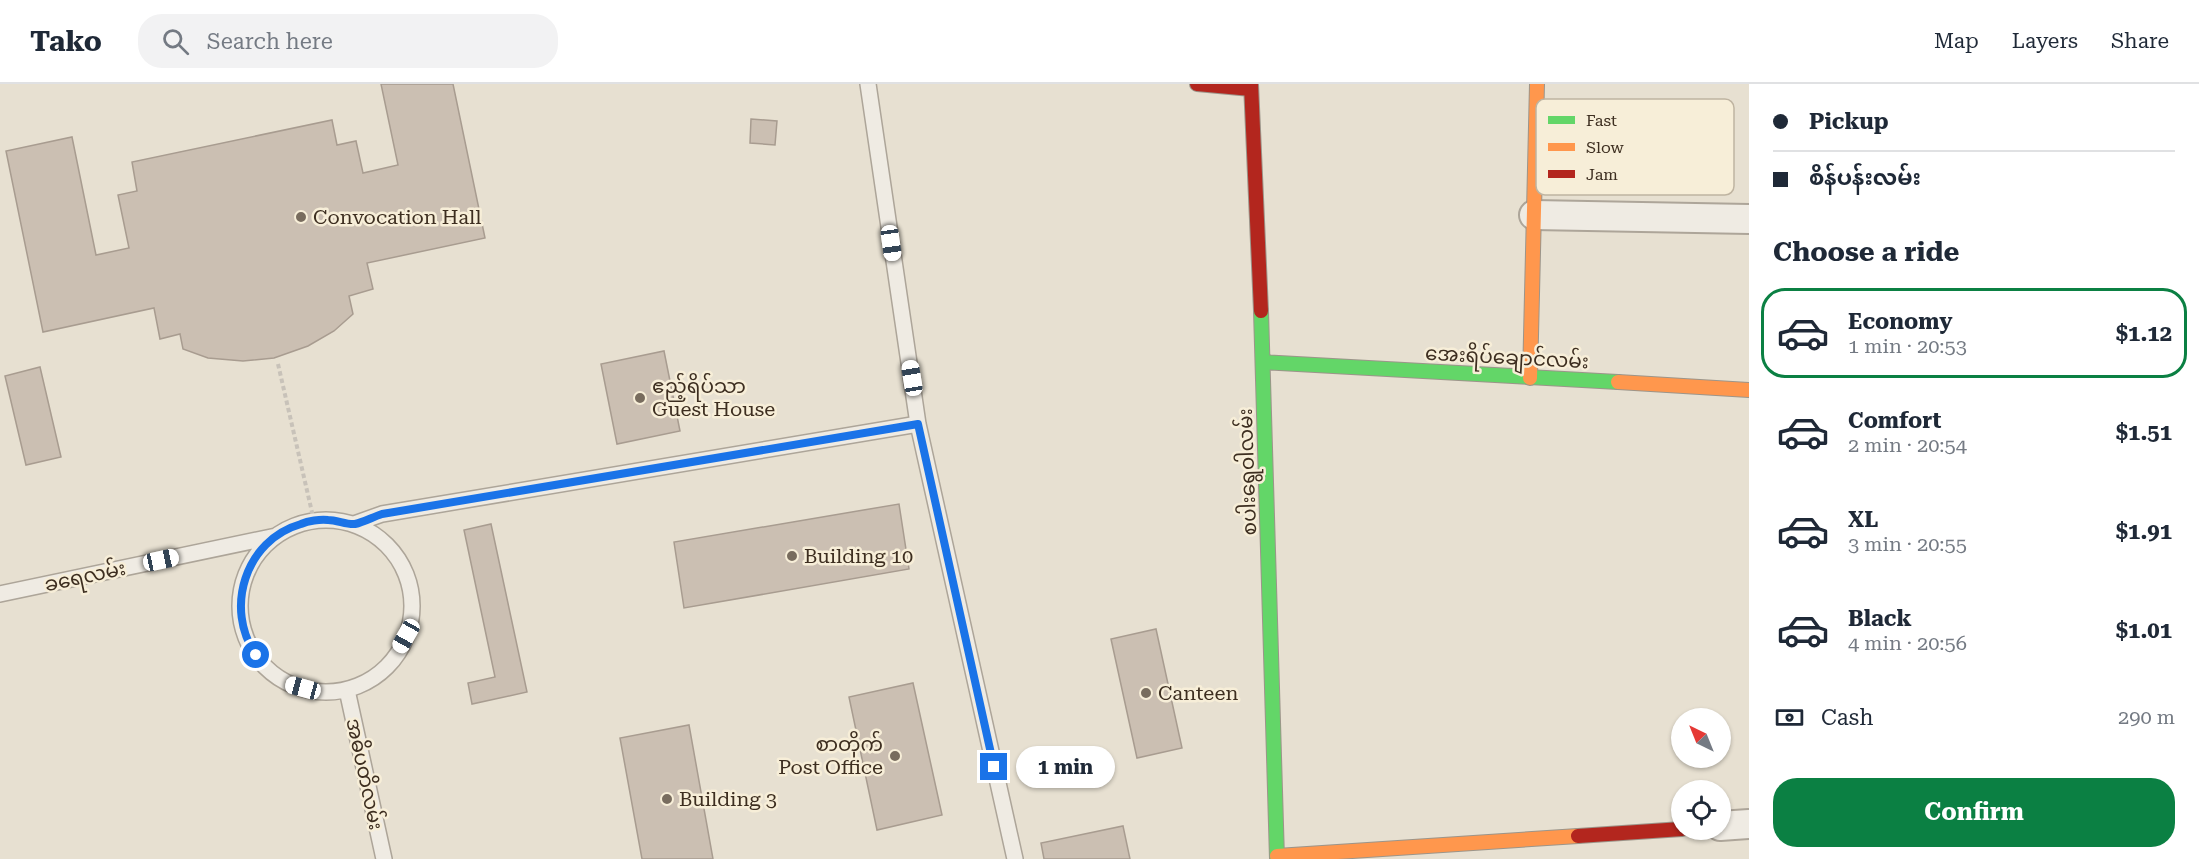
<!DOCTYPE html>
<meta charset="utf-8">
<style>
:root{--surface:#fff;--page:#f2f2f3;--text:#1f2937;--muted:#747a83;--line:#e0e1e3;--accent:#0b8043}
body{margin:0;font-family:"Roboto Serif","Noto Sans Myanmar",serif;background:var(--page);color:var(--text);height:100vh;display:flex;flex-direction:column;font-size:22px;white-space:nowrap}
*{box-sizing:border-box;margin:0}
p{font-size:20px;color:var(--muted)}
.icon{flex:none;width:33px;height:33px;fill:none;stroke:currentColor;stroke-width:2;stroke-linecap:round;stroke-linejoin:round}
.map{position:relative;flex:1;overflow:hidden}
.panel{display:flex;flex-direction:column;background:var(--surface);width:450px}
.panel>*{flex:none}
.guide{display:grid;align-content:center;height:132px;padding:0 24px;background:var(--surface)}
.needle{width:39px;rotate:317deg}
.controls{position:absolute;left:1671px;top:624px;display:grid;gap:12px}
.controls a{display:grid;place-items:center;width:60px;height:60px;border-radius:50%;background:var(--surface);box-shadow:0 2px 4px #0004;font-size:30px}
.end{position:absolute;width:27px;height:27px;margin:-14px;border:8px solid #1a73e8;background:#fff;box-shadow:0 0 0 3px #fff}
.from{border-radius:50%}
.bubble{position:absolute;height:42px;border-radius:21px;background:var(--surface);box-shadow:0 2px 4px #0004;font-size:20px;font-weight:700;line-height:42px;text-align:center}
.car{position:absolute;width:18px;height:36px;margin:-18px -9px;border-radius:8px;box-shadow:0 0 4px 2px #0007;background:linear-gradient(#fff 24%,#345 0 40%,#fff 0 76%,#345 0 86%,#fff 0)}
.guide b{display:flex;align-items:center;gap:21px;height:57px;font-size:22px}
.guide b+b{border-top:2px solid var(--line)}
.guide i{width:15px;height:15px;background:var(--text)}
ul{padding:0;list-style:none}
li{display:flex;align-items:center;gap:18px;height:90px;margin:0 12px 9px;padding:0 12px;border:3px solid transparent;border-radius:24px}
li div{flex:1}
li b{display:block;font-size:22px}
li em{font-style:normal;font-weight:700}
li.selected{border-color:var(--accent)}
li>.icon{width:54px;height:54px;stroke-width:1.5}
h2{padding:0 24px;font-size:27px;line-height:72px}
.pay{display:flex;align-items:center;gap:15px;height:66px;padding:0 24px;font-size:22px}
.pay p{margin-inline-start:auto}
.primary-button{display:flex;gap:12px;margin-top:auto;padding:12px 24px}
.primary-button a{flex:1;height:69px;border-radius:24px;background:var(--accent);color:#fff;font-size:24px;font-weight:700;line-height:69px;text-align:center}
header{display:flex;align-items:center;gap:36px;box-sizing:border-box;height:84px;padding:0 30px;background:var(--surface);border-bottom:2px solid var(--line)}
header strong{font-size:28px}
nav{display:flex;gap:33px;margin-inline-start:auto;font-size:21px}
.search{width:420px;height:54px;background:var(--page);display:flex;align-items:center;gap:15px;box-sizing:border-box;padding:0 21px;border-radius:24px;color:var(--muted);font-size:22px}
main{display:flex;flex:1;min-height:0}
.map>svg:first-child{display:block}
.building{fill:#cbbfb2;stroke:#a89c90;stroke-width:1.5}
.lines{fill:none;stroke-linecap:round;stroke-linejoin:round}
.lane-casing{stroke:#ada599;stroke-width:18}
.street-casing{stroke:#ada599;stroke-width:32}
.fast-casing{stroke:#9c958a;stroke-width:16}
.slow-casing{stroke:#9c958a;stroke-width:16}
.jam-casing{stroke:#9c958a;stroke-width:16}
.path{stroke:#c8c2b9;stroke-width:4;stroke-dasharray:4.5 3;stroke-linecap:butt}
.lane{stroke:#efebe3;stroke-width:15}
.street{stroke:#efebe3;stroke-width:28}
.fast{stroke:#63d668;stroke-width:14}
.slow{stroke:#ff974d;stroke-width:14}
.jam{stroke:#b3261e;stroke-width:14}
.route{stroke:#1a73e8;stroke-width:8}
.poi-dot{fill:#786c5e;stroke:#f7eed8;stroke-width:2}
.labels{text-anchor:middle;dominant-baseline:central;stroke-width:5;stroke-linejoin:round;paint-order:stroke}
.poi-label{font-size:20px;fill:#3d2e20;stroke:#f7eed8;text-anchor:start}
.street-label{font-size:20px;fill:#3d2e20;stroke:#f7eed8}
.key{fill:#f7eed8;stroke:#bfb4a1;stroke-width:1.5}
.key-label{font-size:16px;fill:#3d2e20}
</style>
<header>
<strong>Tako</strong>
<div class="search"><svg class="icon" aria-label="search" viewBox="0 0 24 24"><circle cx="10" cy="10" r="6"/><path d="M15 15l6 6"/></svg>Search here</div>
<nav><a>Map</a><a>Layers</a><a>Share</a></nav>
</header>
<main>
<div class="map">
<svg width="1749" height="775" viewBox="0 0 1749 775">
<rect width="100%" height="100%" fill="#e7e0d1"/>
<path class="building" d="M 381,0 L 453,0 L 485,154 L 367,179 L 373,205 L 349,212 L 353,230 L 334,247 L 308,262 L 274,274 L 243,277 L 208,274 L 183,265 L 180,250 L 160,255 L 154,224 L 43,248 L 6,67 L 72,53 L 96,171 L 129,164 L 118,111 L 137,107 L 132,78 L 332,36 L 337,61 L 356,57 L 363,89 L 398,81 Z
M 751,35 L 777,37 L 775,61 L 750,59 Z
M 664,267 L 680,347 L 617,360 L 601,280 Z
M 40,283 L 61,373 L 26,381 L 5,292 Z
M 899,420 L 909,485 L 684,524 L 674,458 Z
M 491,440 L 527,608 L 472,620 L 468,599 L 495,593 L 464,446 Z
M 1156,545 L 1182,664 L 1137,674 L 1111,555 Z
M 913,599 L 942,731 L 877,746 L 849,613 Z
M 689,641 L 713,775 L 642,775 L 620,654 Z
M 1123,742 L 1130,775 L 1044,775 L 1041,759 Z"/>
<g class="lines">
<g class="lane-casing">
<path id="lane" d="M 868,0 L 918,340 L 1015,775
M240 522a86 86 0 1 1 172 0a86 86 0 1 1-172 0Z
M 354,440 L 382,430 L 918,340
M 0,510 L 276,452
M 347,606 L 384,775"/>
</g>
<g class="street-casing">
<path id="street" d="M 1534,131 L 1749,135
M 1720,742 L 1749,740"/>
</g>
<g class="fast-casing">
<path id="fast" d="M 1261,227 L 1277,775
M 1263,278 L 1618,298"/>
</g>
<g class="slow-casing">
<path id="slow" d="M 1530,294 L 1537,0
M 1618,298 L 1749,306
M 1277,772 L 1578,752"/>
</g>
<g class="jam-casing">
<path id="jam" d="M 1197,0 L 1251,5
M 1251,0 L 1261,227
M 1578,752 L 1682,745"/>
</g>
<path class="path" d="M 278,280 L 314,437"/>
<use href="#lane" class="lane"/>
<use href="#street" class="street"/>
<use href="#fast" class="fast"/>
<use href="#slow" class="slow"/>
<use href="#jam" class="jam"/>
</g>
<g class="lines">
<path class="route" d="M 256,571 C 224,525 245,456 301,440 C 308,437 320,435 328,436 C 337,436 347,441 355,440 C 364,438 373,433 382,430 L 918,340 L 994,683"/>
</g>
<g class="poi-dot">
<circle cx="301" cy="133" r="6"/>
<circle cx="640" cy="314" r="6"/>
<circle cx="792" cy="472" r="6"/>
<circle cx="1146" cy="609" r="6"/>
<circle cx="895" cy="672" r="6"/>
<circle cx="667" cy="715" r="6"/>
</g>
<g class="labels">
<g class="poi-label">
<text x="313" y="133">Convocation Hall</text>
<text x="652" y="302">ဧည့်ရိပ်သာ<tspan x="652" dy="23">Guest House</tspan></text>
<text x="804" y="472">Building 10</text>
<text x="1158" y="609">Canteen</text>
<text x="883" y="660" text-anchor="end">စာတိုက်<tspan x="883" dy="23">Post Office</tspan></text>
<text x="679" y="715">Building 3</text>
</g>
<g class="street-label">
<text transform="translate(1507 273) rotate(3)">အေးရိပ်ချောင်လမ်း</text>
<text transform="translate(1247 388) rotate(-92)">စပါးရွေဝါလမ်း</text>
<text transform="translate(85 492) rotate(-12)">ခရေလမ်း</text>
<text transform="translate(365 690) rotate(78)">အဓိပတိလမ်း</text>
</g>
</g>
<rect x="1536" y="15" width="198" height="96" rx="9" class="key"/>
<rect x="1548" y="32" width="27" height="8" fill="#63d668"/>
<rect x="1548" y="59" width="27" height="8" fill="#ff974d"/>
<rect x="1548" y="86" width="27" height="8" fill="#b3261e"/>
<g class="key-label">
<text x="1586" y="42">Fast</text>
<text x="1586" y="69">Slow</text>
<text x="1586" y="96">Jam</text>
</g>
</svg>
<div class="controls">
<a><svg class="needle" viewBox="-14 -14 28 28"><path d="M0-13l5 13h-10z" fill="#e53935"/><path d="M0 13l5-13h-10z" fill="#747a83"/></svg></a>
<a><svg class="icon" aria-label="locate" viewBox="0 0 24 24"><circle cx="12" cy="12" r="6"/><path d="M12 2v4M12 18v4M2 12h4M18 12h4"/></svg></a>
</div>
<i class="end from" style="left:256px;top:571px"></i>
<i class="end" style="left:994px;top:683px"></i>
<div class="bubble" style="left:1016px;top:662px;width:99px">1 min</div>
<i class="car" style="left:891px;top:159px;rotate:172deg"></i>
<i class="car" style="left:912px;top:294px;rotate:351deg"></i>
<i class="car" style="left:161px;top:476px;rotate:78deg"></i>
<i class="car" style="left:406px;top:552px;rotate:209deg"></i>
<i class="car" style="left:303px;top:604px;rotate:285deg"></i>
</div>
<section class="panel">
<div class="guide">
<b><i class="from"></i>Pickup</b>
<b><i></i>စိန်ပန်းလမ်း</b>
</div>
<h2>Choose a ride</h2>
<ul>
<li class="selected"><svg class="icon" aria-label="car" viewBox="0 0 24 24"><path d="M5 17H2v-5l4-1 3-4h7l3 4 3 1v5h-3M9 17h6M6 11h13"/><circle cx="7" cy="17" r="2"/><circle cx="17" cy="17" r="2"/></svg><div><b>Economy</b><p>1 min · 20:53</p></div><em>$1.12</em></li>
<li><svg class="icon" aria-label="car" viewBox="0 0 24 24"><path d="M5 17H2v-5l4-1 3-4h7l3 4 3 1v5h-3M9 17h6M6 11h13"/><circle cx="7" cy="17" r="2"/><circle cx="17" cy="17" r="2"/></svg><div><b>Comfort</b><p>2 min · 20:54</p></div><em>$1.51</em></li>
<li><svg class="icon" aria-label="car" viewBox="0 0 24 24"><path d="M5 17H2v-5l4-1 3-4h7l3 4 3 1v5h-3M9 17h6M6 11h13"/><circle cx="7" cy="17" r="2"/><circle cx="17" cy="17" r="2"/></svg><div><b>XL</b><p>3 min · 20:55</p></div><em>$1.91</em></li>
<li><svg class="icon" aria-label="car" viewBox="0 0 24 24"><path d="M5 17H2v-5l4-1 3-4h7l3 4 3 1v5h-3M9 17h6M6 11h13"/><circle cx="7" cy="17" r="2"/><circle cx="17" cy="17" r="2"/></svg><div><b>Black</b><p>4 min · 20:56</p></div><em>$1.01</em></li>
</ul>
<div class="pay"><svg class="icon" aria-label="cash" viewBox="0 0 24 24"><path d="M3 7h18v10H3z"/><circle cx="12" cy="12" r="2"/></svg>Cash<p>290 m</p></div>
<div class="primary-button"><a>Confirm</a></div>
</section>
</main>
